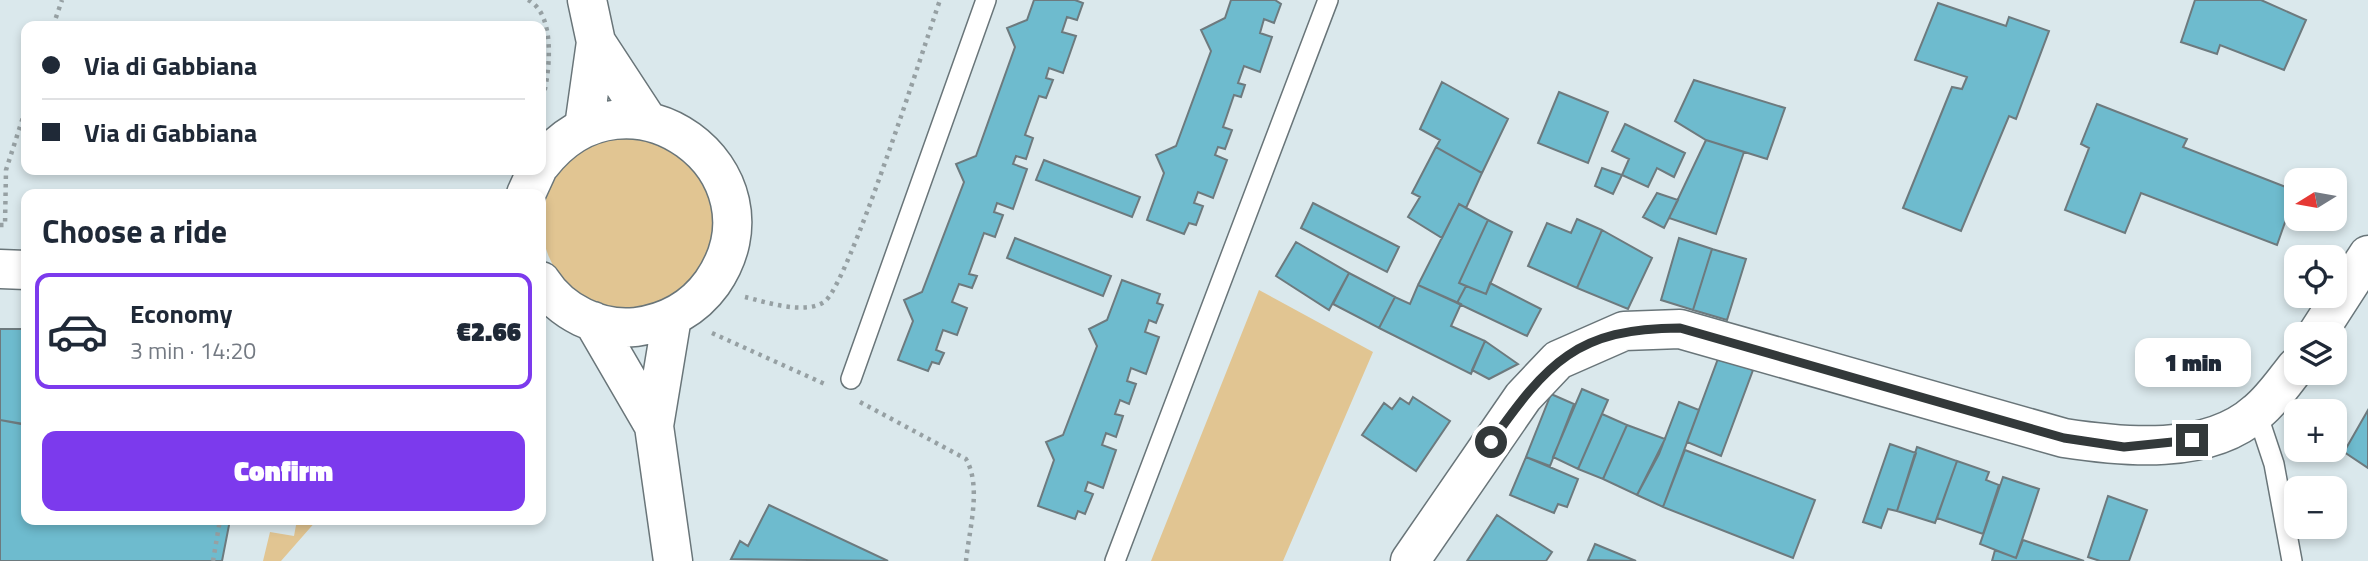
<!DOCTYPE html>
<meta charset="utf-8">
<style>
:root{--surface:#fff;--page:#f6f6f7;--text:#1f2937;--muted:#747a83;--line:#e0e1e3;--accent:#7c3aed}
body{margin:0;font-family:"Titillium Web",sans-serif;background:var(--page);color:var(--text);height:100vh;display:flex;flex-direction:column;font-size:26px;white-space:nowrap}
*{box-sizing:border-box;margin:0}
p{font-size:23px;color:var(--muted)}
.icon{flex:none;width:38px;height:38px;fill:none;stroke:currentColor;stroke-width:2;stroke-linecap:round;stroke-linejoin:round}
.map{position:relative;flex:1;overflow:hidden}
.side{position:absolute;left:21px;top:189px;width:525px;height:336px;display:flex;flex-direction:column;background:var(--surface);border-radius:14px;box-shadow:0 4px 10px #0003}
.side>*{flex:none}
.banner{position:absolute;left:21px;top:21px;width:525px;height:154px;border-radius:14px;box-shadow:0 4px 10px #0003;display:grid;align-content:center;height:154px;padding:0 21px;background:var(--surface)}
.needle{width:46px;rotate:259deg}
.fabs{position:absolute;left:2284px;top:168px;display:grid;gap:14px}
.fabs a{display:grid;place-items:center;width:63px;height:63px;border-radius:14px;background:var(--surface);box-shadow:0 4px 10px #0003;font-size:35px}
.end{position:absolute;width:32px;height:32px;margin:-16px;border:9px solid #33393a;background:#fff;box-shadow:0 0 0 4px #fff}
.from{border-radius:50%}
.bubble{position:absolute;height:49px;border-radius:14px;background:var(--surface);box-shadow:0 4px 10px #0003;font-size:23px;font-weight:800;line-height:49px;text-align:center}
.banner b{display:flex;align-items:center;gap:24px;height:66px;font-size:26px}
.banner b+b{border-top:2px solid var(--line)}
.banner i{width:18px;height:18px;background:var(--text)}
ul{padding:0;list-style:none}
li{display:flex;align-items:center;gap:21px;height:116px;margin:0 14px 10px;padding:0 7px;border:4px solid transparent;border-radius:14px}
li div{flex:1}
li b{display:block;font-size:26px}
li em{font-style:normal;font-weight:800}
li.on{border-color:var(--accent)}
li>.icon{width:63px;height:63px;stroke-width:1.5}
h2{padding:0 21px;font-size:32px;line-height:84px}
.action{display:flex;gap:14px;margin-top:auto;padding:14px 21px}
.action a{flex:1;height:80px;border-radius:14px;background:var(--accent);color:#fff;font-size:28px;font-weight:800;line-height:80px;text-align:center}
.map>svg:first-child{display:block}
.green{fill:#e1c592}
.building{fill:#6ebbce;stroke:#6d7a7e;stroke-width:2}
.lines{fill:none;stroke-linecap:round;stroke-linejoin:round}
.service-casing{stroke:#697579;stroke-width:22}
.minor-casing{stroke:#697579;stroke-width:41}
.path{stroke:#96a0a3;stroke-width:4.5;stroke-dasharray:3.5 5;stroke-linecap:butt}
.service{stroke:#fff;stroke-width:19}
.minor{stroke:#fff;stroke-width:38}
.route{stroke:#33393a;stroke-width:9}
</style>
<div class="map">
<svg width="2368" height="561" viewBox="0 0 2368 561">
<rect width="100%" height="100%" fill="#dae8ec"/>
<path class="green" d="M542 223a86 86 0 1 1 172 0a86 86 0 1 1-172 0Z
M 1259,290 L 1373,352 L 1283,561 L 1151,561 Z
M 297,520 L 317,520 L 281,561 L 263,561 L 270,532 L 294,536 Z"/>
<path class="building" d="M 1034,0 L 1075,0 L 1083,3 L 1077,20 L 1067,17 L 1062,32 L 1076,36 L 1063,73 L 1049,68 L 1046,78 L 1053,80 L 1046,98 L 1039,96 L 1025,135 L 1033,138 L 1026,159 L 1016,156 L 1013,164 L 1027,169 L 1013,209 L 997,203 L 994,212 L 1003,215 L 995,237 L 984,233 L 969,274 L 977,276 L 972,288 L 959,284 L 952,302 L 967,308 L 957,335 L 943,330 L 936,350 L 944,353 L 939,364 L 932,362 L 928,371 L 898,360 L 913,321 L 904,300 L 922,292 L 964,182 L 956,164 L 976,156 L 1015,47 L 1007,28 L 1027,20 Z
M 1231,0 L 1275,0 L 1281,4 L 1274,23 L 1264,19 L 1260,33 L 1272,37 L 1260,72 L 1244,66 L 1238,83 L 1245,85 L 1241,97 L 1234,95 L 1223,127 L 1232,130 L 1225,149 L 1218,147 L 1215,155 L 1227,160 L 1213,198 L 1198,192 L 1194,203 L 1203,206 L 1196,225 L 1189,223 L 1184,234 L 1147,220 L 1164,173 L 1156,155 L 1176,146 L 1211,51 L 1201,30 L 1225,18 Z
M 2195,0 L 2261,0 L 2306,20 L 2284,70 L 2220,45 L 2217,54 L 2181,42 Z
M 1938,3 L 2006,26 L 2009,17 L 2049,31 L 2016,119 L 2009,116 L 1961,231 L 1903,208 L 1952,87 L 1962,89 L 1967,77 L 1915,60 Z
M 1694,80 L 1785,108 L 1767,159 L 1706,140 L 1675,121 Z
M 1442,82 L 1508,119 L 1482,173 L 1436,147 L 1440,140 L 1420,129 Z
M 1559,92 L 1608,112 L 1588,163 L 1538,143 Z
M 2097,104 L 2187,139 L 2183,147 L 2296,191 L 2277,245 L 2141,193 L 2125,233 L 2065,210 L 2089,148 L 2081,144 Z
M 1625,124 L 1685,153 L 1674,177 L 1657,168 L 1648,187 L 1622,175 L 1629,159 L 1612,151 Z
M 1706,140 L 1744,152 L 1716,234 L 1669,218 Z
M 1436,147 L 1482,173 L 1466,208 L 1459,204 L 1442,238 L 1408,217 L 1420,197 L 1412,193 Z
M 1044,160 L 1140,197 L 1132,217 L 1036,180 Z
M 1602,168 L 1622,175 L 1613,194 L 1595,186 Z
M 1657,193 L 1678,200 L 1664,228 L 1643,217 Z
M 1313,203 L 1399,247 L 1387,272 L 1301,228 Z
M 1459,204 L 1488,220 L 1459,283 L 1466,286 L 1457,303 L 1418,285 Z
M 1577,219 L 1602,230 L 1577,288 L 1528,266 L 1547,223 L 1571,233 Z
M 1488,220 L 1512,232 L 1486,294 L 1459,283 Z
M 1602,230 L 1652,258 L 1628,309 L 1577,288 Z
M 1015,238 L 1111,276 L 1103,296 L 1007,258 Z
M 1679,238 L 1712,249 L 1693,310 L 1661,300 Z
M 1296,242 L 1349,273 L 1329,310 L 1276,276 Z
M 1712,249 L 1746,259 L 1727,320 L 1693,310 Z
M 1349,273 L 1395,297 L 1379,328 L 1333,304 Z
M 1122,280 L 1160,294 L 1157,303 L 1163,305 L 1156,323 L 1149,320 L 1145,332 L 1159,337 L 1146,374 L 1131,368 L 1127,381 L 1136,384 L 1129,404 L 1120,400 L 1115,414 L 1123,416 L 1116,437 L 1106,433 L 1102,445 L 1116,450 L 1103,488 L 1088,482 L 1085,491 L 1093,494 L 1085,514 L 1078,511 L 1075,519 L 1038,506 L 1054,460 L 1046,442 L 1063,435 L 1097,346 L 1089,329 L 1107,320 Z
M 1490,283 L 1541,309 L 1527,336 L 1457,303 L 1466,286 L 1486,294 Z
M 1418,285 L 1461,304 L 1451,326 L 1485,341 L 1471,374 L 1379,328 L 1395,297 L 1410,304 Z
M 0,329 L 26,329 L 24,424 L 0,420 Z
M 1485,341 L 1518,364 L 1489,379 L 1472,370 Z
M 1719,356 L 1753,370 L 1721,456 L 1687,442 Z
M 1582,389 L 1608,400 L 1578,469 L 1553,457 Z
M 1551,394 L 1574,404 L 1550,466 L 1526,457 Z
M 1413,397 L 1450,421 L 1416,471 L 1362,435 L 1384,403 L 1392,409 L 1400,398 L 1409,404 Z
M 1679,402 L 1699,410 L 1663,507 L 1637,495 L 1659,454 Z
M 2368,410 L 2368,468 L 2344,452 Z
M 1602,414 L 1627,425 L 1603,479 L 1578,469 Z
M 0,420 L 26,425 L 26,520 L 230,520 L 222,561 L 0,561 Z
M 1627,425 L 1665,439 L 1637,495 L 1603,479 Z
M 1890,444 L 1916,453 L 1897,511 L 1888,509 L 1881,528 L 1863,522 Z
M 1917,447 L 1957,461 L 1935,523 L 1897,511 Z
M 1685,450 L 1815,500 L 1793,558 L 1663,507 Z
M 1526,457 L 1578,479 L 1567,507 L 1558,504 L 1554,513 L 1510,495 Z
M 1957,461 L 1989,472 L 1986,480 L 1999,485 L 1983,534 L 1937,518 Z
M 2003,477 L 2039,489 L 2016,558 L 1980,544 Z
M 2108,496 L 2147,510 L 2129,561 L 2100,561 L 2088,557 Z
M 769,505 L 888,561 L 731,559 L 740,541 L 748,546 Z
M 1497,515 L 1552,552 L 1546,561 L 1467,561 Z
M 2023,540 L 2084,561 L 1992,561 L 1995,550 L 2016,558 Z
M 1595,544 L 1636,561 L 1588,560 Z"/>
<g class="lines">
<g class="service-casing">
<path id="service" d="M 851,379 L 986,0
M 2257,413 L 2274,464 L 2292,561
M 1115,561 L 1328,0"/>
</g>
<g class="minor-casing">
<path id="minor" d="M 596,42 L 647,120
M 584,127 L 596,42 L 587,0
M 541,164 C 628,52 789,172 712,283 C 694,308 667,323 636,327 C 599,331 561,312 541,281
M 526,194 L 537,170
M 0,269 L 26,270
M 672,317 L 654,426 L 673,561
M 593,321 L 654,426
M 2317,334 L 2368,255
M 1410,561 L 1523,397 L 1558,360 L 1624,331 L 1680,329 L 2064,438 C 2123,447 2208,456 2257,412 C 2272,400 2284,382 2296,367"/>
</g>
<path class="path" d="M 528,0 C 557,14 550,77 541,104
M 53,26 L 62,0
M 0,225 L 5,225 L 6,170 L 26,108
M 745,297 C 766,302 804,315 824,302 C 848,287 925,43 940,0
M 712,333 L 827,385
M 860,402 L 966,459 C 982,487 969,530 966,561
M 213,561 L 220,520"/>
<use href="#service" class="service"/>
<use href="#minor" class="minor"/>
</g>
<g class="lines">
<path class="route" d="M 1491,442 C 1547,363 1577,328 1680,328 L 2064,438 L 2124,447 L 2192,440"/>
</g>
</svg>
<div class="fabs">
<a><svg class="needle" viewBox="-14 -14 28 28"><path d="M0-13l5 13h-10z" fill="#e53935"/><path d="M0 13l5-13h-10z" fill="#747a83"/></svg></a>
<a><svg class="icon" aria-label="locate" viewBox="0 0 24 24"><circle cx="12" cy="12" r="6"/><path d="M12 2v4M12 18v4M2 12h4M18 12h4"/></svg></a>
<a><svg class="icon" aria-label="layers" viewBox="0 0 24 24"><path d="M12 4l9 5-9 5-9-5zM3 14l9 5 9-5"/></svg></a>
<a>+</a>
<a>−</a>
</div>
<i class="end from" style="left:1491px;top:442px"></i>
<i class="end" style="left:2192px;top:440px"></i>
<div class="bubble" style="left:2135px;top:338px;width:116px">1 min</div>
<div class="banner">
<b><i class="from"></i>Via di Gabbiana</b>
<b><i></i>Via di Gabbiana</b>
</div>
<section class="side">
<h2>Choose a ride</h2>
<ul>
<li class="on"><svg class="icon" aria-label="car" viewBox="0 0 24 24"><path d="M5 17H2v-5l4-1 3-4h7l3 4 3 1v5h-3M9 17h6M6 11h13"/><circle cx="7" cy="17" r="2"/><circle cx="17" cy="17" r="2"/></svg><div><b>Economy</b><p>3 min · 14:20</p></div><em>€2.66</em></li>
</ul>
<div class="action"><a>Confirm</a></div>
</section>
</div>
